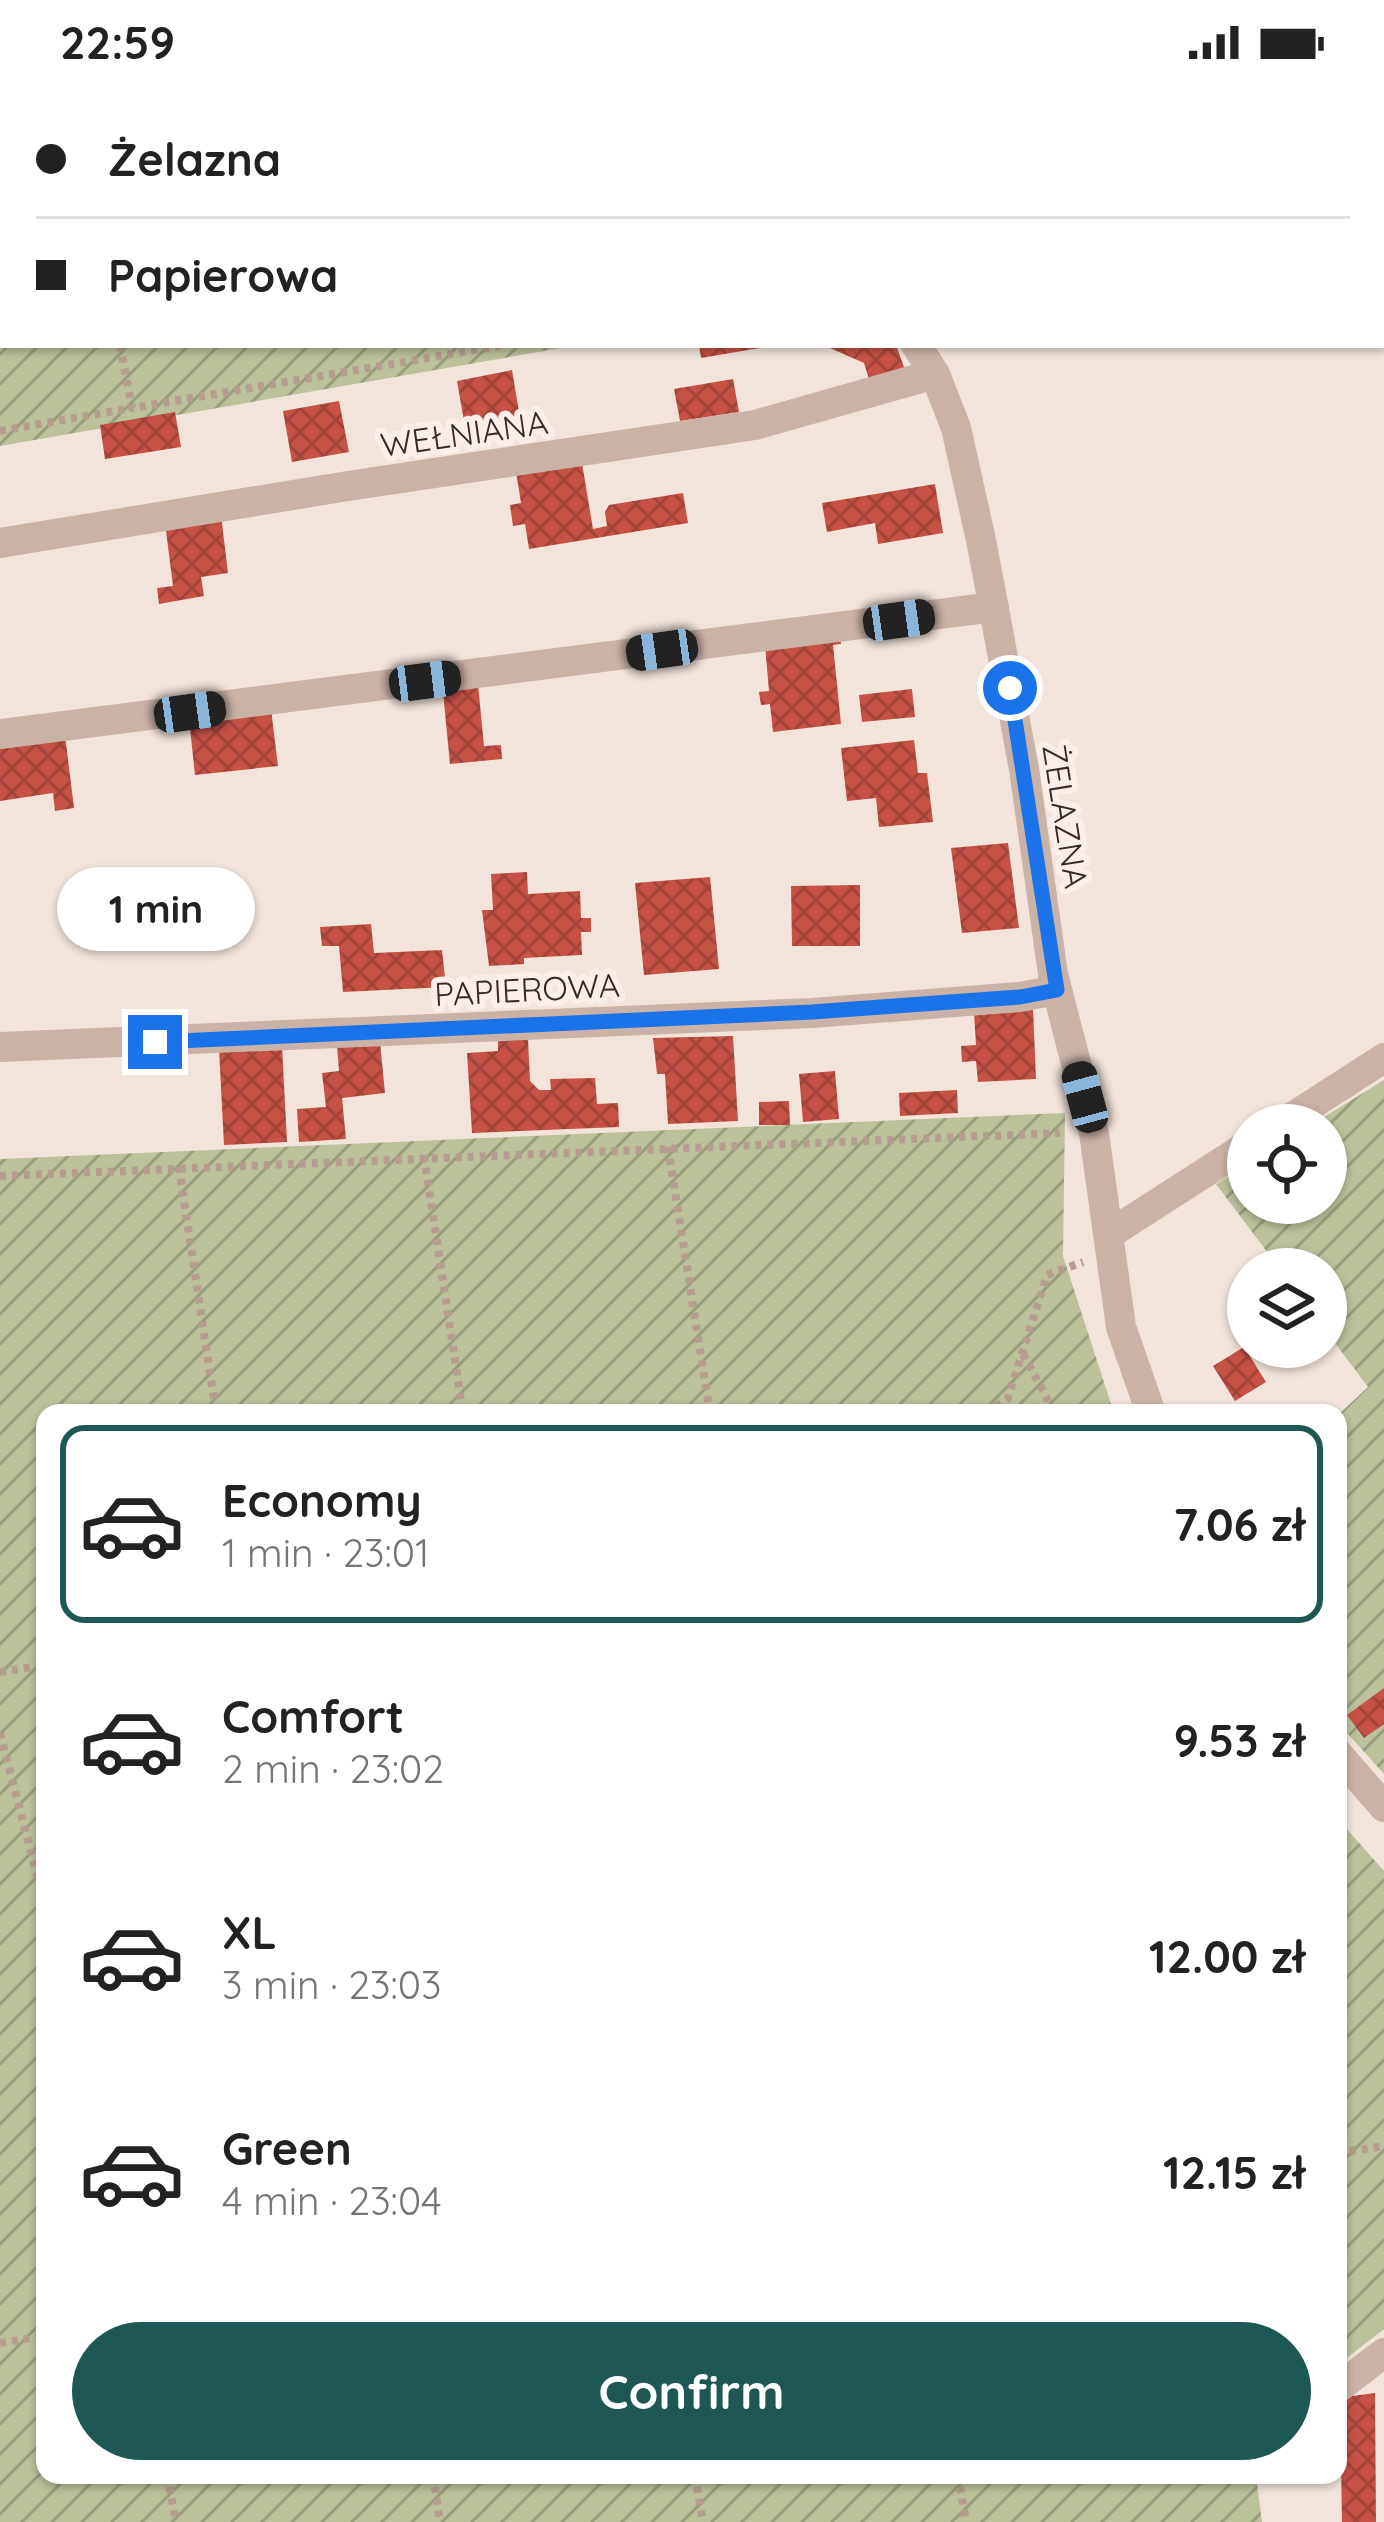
<!DOCTYPE html>
<meta charset="utf-8">
<style>
:root{--surface:#fff;--page:#f6f6f6;--text:#222;--muted:#767676;--line:#e0e0e0;--accent:#1d5854}
body{margin:0;font-family:Quicksand,sans-serif;background:var(--page);color:var(--text);height:100vh;display:flex;flex-direction:column;font-size:45px;white-space:nowrap}
*{box-sizing:border-box;margin:0}
p{font-size:39px;color:var(--muted)}
.icon{flex:none;width:66px;height:66px;fill:none;stroke:currentColor;stroke-width:2;stroke-linecap:round;stroke-linejoin:round}
.map{position:relative;flex:1;overflow:hidden}
.side{position:absolute;left:36px;top:1320px;width:1311px;height:1080px;display:flex;flex-direction:column;background:var(--surface);border-radius:24px;box-shadow:0 3px 9px #0004}
.side>*{flex:none}
.top-card{position:absolute;left:0px;top:0px;width:1386px;height:264px;box-shadow:0 3px 9px #0004;display:grid;align-content:center;height:264px;padding:0 36px;background:var(--surface)}
.tools{position:absolute;left:1227px;top:1020px;display:grid;gap:24px}
.tools a{display:grid;place-items:center;width:120px;height:120px;border-radius:50%;background:var(--surface);box-shadow:0 3px 9px #0004;font-size:60px}
.end{position:absolute;width:54px;height:54px;margin:-27px;border:15px solid #1a73e8;background:#fff;box-shadow:0 0 0 6px #fff}
.from{border-radius:50%}
.bubble{position:absolute;height:84px;border-radius:42px;background:var(--surface);box-shadow:0 3px 9px #0004;font-size:39px;font-weight:700;line-height:84px;text-align:center}
.car{position:absolute;width:36px;height:72px;margin:-36px -18px;border-radius:15px;box-shadow:0 0 9px 3px #0007;background:linear-gradient(#222 24%,#8ab4d8 0 40%,#222 0 76%,#8ab4d8 0 86%,#222 0)}
.top-card b{display:flex;align-items:center;gap:42px;height:114px;font-size:45px}
.top-card b+b{border-top:3px solid var(--line)}
.top-card i{width:30px;height:30px;background:var(--text)}
ul{padding:21px 0 0;list-style:none}
li{display:flex;align-items:center;gap:36px;height:198px;margin:0 24px 18px;padding:0 12px;border:6px solid transparent;border-radius:24px}
li div{flex:1}
li b{display:block;font-size:45px}
li em{font-style:normal;font-weight:700}
li.selected{border-color:var(--accent)}
li>.icon{width:108px;height:108px;stroke-width:1.5}
.primary-button{display:flex;gap:24px;margin-top:auto;padding:24px 36px}
.primary-button a{flex:1;height:138px;border-radius:72px;background:var(--accent);color:#fff;font-size:48px;font-weight:700;line-height:138px;text-align:center}
.status{display:flex;justify-content:space-between;align-items:center;height:84px;padding:0 60px;background:var(--surface);direction:ltr}
.status svg{height:33px;fill:currentColor}
.map>svg:first-child{display:block}
.garden{fill:url(#garden-furrows)}
.building{fill:url(#building-cross-hatch)}
.lines{fill:none;stroke-linecap:round;stroke-linejoin:round}
.path{stroke:#b69c91;stroke-width:8;stroke-dasharray:6 6;stroke-linecap:butt}
.minor{stroke:#cab2a7;stroke-width:30}
.route{stroke:#1a73e8;stroke-width:15}
.labels{text-anchor:middle;dominant-baseline:central;stroke-width:12;stroke-linejoin:round;paint-order:stroke}
.street-label{font-size:33px;fill:#362a28;stroke:#faefe8}
</style>
<div class="status"><b>22:59</b><svg viewBox="0 0 49 12"><path d="M0 12V9h3v3zM5 12V6h3v6zM10 12V3h3v9zM15 12V0h3v12zM26 1h20v11H26zM47 4h2v5h-2z"/></svg></div>
<div class="map">
<svg width="1384" height="2438" viewBox="0 0 1384 2438">
<defs>
<pattern id="garden-furrows" width="10" height="10" patternUnits="userSpaceOnUse" patternTransform="scale(3)"><rect width="10" height="10" fill="#bac19b"/><path d="M-1 1l2-2M0 10L10 0M9 11l2-2" fill="none" stroke="#989d7e"/></pattern>
<pattern id="building-cross-hatch" width="8" height="8" patternUnits="userSpaceOnUse" patternTransform="scale(3)"><rect width="8" height="8" fill="#c65245"/><path d="M0 0l8 8M0 8l8-8" fill="none" stroke="#a2443a"/></pattern>
</defs>
<rect width="100%" height="100%" fill="#f2e4db"/>
<path class="garden" d="M 0,0 L 1384,0 L 1384,99 L 1383,3 L 3,3 L 3,261 L 578,261 L 0,362 Z
M 1384,996 L 1384,1690 L 1338,1639 L 1338,1331 L 1368,1303 L 1326,1247 L 1326,1185 L 1280,1185 L 1216,1100 L 1248,1080 L 1248,1119 L 1326,1119 L 1326,1041 L 1311,1041 Z
M 1065,1029 L 1063,1172 L 1114,1329 L 45,1329 L 45,2391 L 1256,2391 L 1262,2438 L 0,2438 L 0,1075 Z
M 1338,1735 L 1384,1787 L 1384,2245 L 1338,2281 Z"/>
<path class="building" d="M 699,261 L 765,261 L 765,263 L 701,274 Z
M 823,261 L 896,261 L 905,286 L 869,295 L 864,279 Z
M 512,286 L 520,334 L 465,343 L 457,297 Z
M 733,295 L 739,328 L 680,337 L 674,305 Z
M 339,317 L 349,368 L 292,378 L 283,327 Z
M 175,328 L 181,363 L 105,375 L 100,341 Z
M 582,379 L 593,445 L 607,442 L 605,428 L 609,421 L 683,409 L 688,439 L 529,465 L 525,440 L 513,442 L 510,421 L 521,419 L 516,388 Z
M 935,400 L 943,449 L 878,460 L 875,439 L 827,448 L 822,419 Z
M 221,431 L 228,489 L 201,493 L 204,512 L 159,520 L 157,504 L 173,502 L 165,439 Z
M 840,552 L 841,560 L 833,561 L 841,640 L 773,648 L 770,620 L 761,621 L 759,608 L 769,607 L 765,561 Z
M 478,600 L 484,662 L 501,661 L 502,675 L 450,680 L 443,608 Z
M 912,605 L 915,633 L 862,638 L 859,611 Z
M 271,625 L 278,682 L 195,691 L 189,635 Z
M 65,651 L 74,724 L 55,727 L 53,709 L 0,717 L 0,660 Z
M 914,656 L 918,689 L 927,689 L 933,738 L 879,743 L 876,714 L 847,717 L 841,664 Z
M 1008,759 L 1019,844 L 962,849 L 951,764 Z
M 527,788 L 528,810 L 580,807 L 581,834 L 591,834 L 591,848 L 581,848 L 582,871 L 524,874 L 524,880 L 489,882 L 482,826 L 493,826 L 491,790 Z
M 710,793 L 719,885 L 644,891 L 635,799 Z
M 860,801 L 860,862 L 792,862 L 791,802 Z
M 371,840 L 374,869 L 442,866 L 446,903 L 343,908 L 339,862 L 322,862 L 320,843 Z
M 1033,925 L 1036,995 L 978,998 L 976,977 L 962,978 L 961,962 L 976,961 L 974,929 Z
M 733,952 L 738,1037 L 668,1040 L 665,990 L 657,990 L 653,954 Z
M 528,955 L 530,997 L 539,1006 L 551,1006 L 550,995 L 595,994 L 597,1020 L 618,1019 L 619,1043 L 472,1049 L 467,969 L 498,967 L 498,956 Z
M 380,958 L 385,1009 L 342,1014 L 346,1055 L 299,1058 L 297,1025 L 326,1023 L 322,989 L 339,987 L 337,962 Z
M 282,962 L 287,1058 L 224,1061 L 219,965 Z
M 835,987 L 839,1035 L 803,1038 L 799,990 Z
M 957,1006 L 958,1029 L 900,1032 L 899,1009 Z
M 789,1017 L 790,1041 L 759,1041 L 759,1018 Z
M 1244,1263 L 1266,1298 L 1235,1317 L 1213,1282 Z
M 1384,1604 L 1384,1640 L 1364,1654 L 1347,1631 Z
M 1375,2309 L 1376,2438 L 1342,2438 L 1340,2319 L 1352,2312 Z"/>
<g class="lines">
<path class="path" d="M 73,0 L 73,3
M 619,0 L 624,3
M 331,3 L 348,0
M 0,62 L 3,62
M 120,261 L 132,324 L 505,261
M 0,347 L 132,324
M 668,1063 L 710,1329
M 424,1072 L 463,1329
M 179,1083 L 216,1329
M 0,1092 L 1060,1049
M 1023,1270 L 1047,1314 L 1050,1329
M 986,1329 L 1008,1314 L 1047,1191 L 1083,1178
M 0,1588 L 45,1581
M 0,1649 L 45,1822
M 1338,2069 L 1384,2062
M 0,2259 L 45,2252
M 167,2391 L 176,2438
M 433,2391 L 440,2438
M 695,2391 L 703,2438
M 958,2391 L 966,2438"/>
<path class="minor" d="M 916,261 L 935,290 L 956,344 L 981,456 L 1024,685 L 1053,890 L 1094,1049 L 1121,1243 L 1151,1329
M 0,459 L 348,402 L 755,341 L 935,290
M 0,650 L 994,523
M 0,963 L 812,929 L 1020,913 L 1057,906
M 1280,1041 L 1384,974
M 1111,1149 L 1248,1061
M 1338,1670 L 1384,1723
M 1338,2304 L 1384,2269"/>
</g>
<g class="lines">
<path class="route" d="M 155,958 L 812,928 L 1020,913 L 1057,906 L 1010,604"/>
</g>
<g class="labels">
<g class="street-label">
<text transform="translate(464 349) rotate(-8)">WEŁNIANA</text>
<text transform="translate(1066 732) rotate(81)">ŻELAZNA</text>
<text transform="translate(527 905) rotate(-3)">PAPIEROWA</text>
</g>
</g>
</svg>
<div class="tools">
<a><svg class="icon" aria-label="locate" viewBox="0 0 24 24"><circle cx="12" cy="12" r="6"/><path d="M12 2v4M12 18v4M2 12h4M18 12h4"/></svg></a>
<a><svg class="icon" aria-label="layers" viewBox="0 0 24 24"><path d="M12 4l9 5-9 5-9-5zM3 14l9 5 9-5"/></svg></a>
</div>
<i class="end from" style="left:1010px;top:604px"></i>
<i class="end" style="left:155px;top:958px"></i>
<div class="bubble" style="left:57px;top:783px;width:198px">1 min</div>
<i class="car" style="left:899px;top:536px;rotate:82deg"></i>
<i class="car" style="left:662px;top:566px;rotate:262deg"></i>
<i class="car" style="left:425px;top:597px;rotate:83deg"></i>
<i class="car" style="left:190px;top:628px;rotate:82deg"></i>
<i class="car" style="left:1085px;top:1013px;rotate:345deg"></i>
<div class="top-card">
<b><i class="from"></i>Żelazna</b>
<b><i></i>Papierowa</b>
</div>
<section class="side">
<ul>
<li class="selected"><svg class="icon" aria-label="car" viewBox="0 0 24 24"><path d="M5 17H2v-5l4-1 3-4h7l3 4 3 1v5h-3M9 17h6M6 11h13"/><circle cx="7" cy="17" r="2"/><circle cx="17" cy="17" r="2"/></svg><div><b>Economy</b><p>1 min · 23:01</p></div><em>7.06 zł</em></li>
<li><svg class="icon" aria-label="car" viewBox="0 0 24 24"><path d="M5 17H2v-5l4-1 3-4h7l3 4 3 1v5h-3M9 17h6M6 11h13"/><circle cx="7" cy="17" r="2"/><circle cx="17" cy="17" r="2"/></svg><div><b>Comfort</b><p>2 min · 23:02</p></div><em>9.53 zł</em></li>
<li><svg class="icon" aria-label="car" viewBox="0 0 24 24"><path d="M5 17H2v-5l4-1 3-4h7l3 4 3 1v5h-3M9 17h6M6 11h13"/><circle cx="7" cy="17" r="2"/><circle cx="17" cy="17" r="2"/></svg><div><b>XL</b><p>3 min · 23:03</p></div><em>12.00 zł</em></li>
<li><svg class="icon" aria-label="car" viewBox="0 0 24 24"><path d="M5 17H2v-5l4-1 3-4h7l3 4 3 1v5h-3M9 17h6M6 11h13"/><circle cx="7" cy="17" r="2"/><circle cx="17" cy="17" r="2"/></svg><div><b>Green</b><p>4 min · 23:04</p></div><em>12.15 zł</em></li>
</ul>
<div class="primary-button"><a>Confirm</a></div>
</section>
</div>
